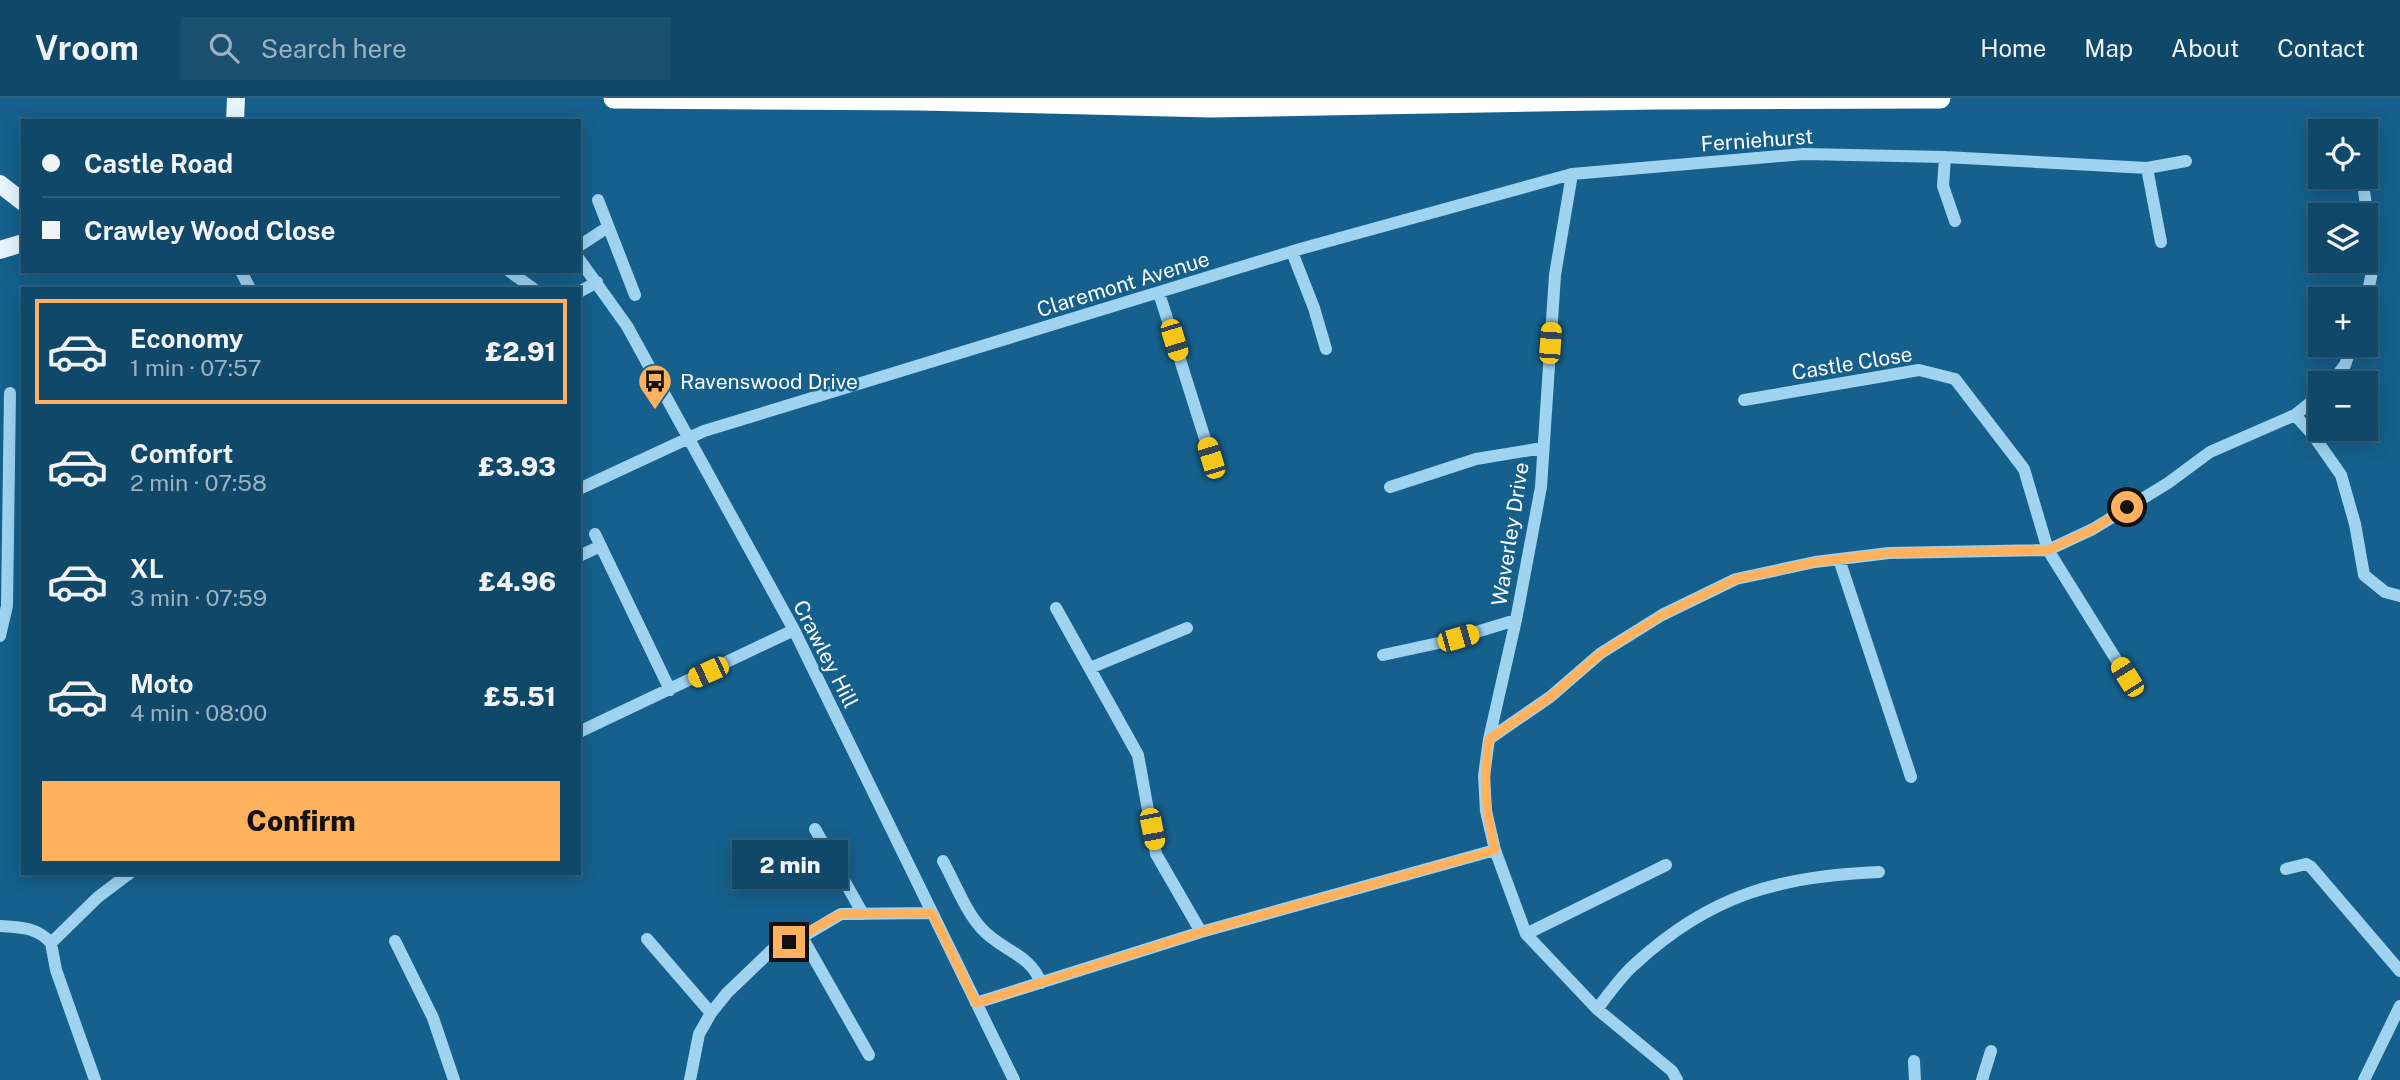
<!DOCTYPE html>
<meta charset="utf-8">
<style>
:root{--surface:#104869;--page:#194f6f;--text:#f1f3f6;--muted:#9cb2c0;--line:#30607d;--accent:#ffb15d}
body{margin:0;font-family:"Public Sans",sans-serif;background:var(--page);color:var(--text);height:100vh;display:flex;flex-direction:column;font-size:26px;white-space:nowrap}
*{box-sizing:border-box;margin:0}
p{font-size:23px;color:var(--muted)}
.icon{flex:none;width:38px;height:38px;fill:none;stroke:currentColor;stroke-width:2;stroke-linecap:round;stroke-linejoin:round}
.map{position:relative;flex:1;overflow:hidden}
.details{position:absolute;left:21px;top:189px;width:560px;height:588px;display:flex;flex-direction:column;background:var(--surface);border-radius:0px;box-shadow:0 4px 18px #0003,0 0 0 2px var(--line)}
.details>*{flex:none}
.hud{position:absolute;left:21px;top:21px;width:560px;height:154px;border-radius:0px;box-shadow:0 4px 18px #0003,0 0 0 2px var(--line);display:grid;align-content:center;height:154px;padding:0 21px;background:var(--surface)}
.fabs{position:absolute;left:2308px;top:21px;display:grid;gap:14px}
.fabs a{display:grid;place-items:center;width:70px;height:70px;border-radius:0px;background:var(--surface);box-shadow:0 4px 18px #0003,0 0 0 2px var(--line);font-size:35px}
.end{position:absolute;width:32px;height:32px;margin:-16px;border:9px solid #ffb15d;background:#111;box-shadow:0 0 0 4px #111}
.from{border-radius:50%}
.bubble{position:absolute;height:49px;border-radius:0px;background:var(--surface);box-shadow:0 4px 18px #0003,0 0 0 2px var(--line);font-size:23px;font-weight:800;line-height:49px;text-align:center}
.car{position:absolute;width:21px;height:42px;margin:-21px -10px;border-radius:9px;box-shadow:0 0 5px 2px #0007;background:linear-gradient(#f5c518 24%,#345 0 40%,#f5c518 0 76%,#345 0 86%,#f5c518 0)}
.hud b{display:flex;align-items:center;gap:24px;height:66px;font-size:26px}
.hud b+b{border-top:2px solid var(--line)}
.hud i{width:18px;height:18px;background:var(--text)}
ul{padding:12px 0 0;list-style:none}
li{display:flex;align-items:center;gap:21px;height:105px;margin:0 14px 10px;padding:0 7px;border:4px solid transparent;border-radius:0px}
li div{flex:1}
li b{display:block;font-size:26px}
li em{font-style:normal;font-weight:800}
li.on{border-color:var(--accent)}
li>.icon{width:63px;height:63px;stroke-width:1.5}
.button{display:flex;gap:14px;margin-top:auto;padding:14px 21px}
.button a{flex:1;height:80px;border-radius:0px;background:var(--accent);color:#111;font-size:28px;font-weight:800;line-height:80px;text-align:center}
header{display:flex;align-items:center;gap:42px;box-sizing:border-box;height:98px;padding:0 35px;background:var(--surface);border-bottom:2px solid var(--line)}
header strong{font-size:33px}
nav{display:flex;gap:38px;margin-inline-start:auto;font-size:24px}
.search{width:490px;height:63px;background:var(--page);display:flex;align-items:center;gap:18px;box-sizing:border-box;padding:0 24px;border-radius:0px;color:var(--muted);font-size:26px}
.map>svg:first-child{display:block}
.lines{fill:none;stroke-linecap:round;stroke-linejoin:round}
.minor{stroke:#9fd3f0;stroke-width:12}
.major{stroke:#e7f5ff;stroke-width:18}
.highway{stroke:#fff;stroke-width:21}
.route{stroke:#ffb15d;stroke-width:9}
.labels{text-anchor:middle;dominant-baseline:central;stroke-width:5;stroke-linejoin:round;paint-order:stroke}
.street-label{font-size:21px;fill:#fff;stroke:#15608c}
.poi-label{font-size:21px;fill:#fff;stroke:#15608c;text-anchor:start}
</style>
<header>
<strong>Vroom</strong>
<div class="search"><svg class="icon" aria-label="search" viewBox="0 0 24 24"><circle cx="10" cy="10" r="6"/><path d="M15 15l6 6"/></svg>Search here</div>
<nav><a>Home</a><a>Map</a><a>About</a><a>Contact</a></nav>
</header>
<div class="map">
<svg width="2400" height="982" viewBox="0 0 2400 982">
<rect width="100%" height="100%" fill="#15608c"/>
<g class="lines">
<path class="minor" d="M 1945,59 L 1943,88 L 1955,123
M 2147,70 L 2161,144
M 1572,76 L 1555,177 L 1541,389 L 1516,522 L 1489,641 L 1484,678 L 1486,713 L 1495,752 L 1526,836 L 1597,911 L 1672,973 L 1677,982
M 2362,79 L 2374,164 L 2366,203
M 598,102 L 635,197
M 579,148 L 608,129
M 1292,154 L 1314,210 L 1326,251
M 579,161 L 627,228 L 794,532 L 1014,982
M 241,173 L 250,191
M 509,173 L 534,191
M 579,194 L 597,184
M 1159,195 L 1211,360
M 2331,285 L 2345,267 L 2352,247
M 1744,302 L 1919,272 L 1955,281 L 2024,371 L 2048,452 L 2127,579
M 2295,317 L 2313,337 L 2341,377 L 2355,426 L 2364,477 L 2385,494 L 2400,498
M 1390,389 L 1476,361 L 1543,350
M 579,391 L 704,333 L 1300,151 L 1572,76 L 1804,56 L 1945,59 L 2147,70 L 2186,63
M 595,436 L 670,592
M 579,458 L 601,448
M 1839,461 L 1911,679
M 1056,510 L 1138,657 L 1156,756 L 1201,834
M 0,538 L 7,508 L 10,295
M 1383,557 L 1443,544 L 1516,522
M 1090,570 L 1187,530
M 579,634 L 794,532
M 1489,641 L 1550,599 L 1601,555 L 1662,517 L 1736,481 L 1815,464 L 1889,455 L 2048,452 L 2093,431 L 2168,385 L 2210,354 L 2295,317 L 2320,297
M 815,731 L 863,816
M 943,763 C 955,785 965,812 981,830 C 1001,853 1030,855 1041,885
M 2286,771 L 2306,766 L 2311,769 L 2400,873
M 0,828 C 20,829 37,829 51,845
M 1526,836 L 1666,767
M 802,839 L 869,957
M 647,841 L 711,915
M 395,843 L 433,920 L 454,982
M 976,905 L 1201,834 L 1495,752
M 1597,911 C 1609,896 1621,878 1635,866 C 1710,797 1779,778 1879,774
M 1914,963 L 1915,982
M 95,982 L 56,872 L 51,845 L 98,799 L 130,775
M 690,982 L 699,936 L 711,915 L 727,895 L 775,849 L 802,839 L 841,816 L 932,815
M 1982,982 L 1991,953
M 2364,982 L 2400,908"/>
<path class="major" d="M 235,23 L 236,0
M 0,86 L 23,104
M 0,152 L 23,145"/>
<path class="highway" d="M 614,0 L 920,2 L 1210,9 L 1656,1 L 1940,0"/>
</g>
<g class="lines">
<path class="route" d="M 789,844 L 841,816 L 932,815 L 976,905 L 1201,834 L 1495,752 C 1485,708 1483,687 1489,641 L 1550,599 L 1601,555 L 1662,517 L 1736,481 L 1815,464 L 1889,455 L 2048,452 L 2093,431 L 2127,409"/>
</g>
<defs>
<g id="bus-pin" transform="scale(1.75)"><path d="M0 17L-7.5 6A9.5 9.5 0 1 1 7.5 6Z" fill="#ffb15d" stroke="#15608c"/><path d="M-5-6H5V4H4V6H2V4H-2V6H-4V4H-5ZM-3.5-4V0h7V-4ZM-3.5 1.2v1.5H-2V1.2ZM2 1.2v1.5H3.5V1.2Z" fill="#111"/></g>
</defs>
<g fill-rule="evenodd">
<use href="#bus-pin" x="655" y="283"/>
</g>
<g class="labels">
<g class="street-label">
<text transform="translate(1757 42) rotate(-4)">Ferniehurst</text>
<text transform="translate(1123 186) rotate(-17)">Claremont Avenue</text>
<text transform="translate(1852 265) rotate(-9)">Castle Close</text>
<text transform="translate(1510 436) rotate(-81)">Waverley Drive</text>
<text transform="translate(826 556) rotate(63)">Crawley Hill</text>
</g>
<g class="poi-label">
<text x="680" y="283">Ravenswood Drive</text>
</g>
</g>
</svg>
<div class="fabs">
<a><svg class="icon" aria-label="locate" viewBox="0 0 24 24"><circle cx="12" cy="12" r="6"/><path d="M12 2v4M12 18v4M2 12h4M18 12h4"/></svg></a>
<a><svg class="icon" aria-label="layers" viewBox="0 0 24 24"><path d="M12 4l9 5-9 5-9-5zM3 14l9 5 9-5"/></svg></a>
<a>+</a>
<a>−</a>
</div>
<i class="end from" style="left:2127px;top:409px"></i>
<i class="end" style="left:789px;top:844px"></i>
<div class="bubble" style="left:732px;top:742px;width:116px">2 min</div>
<i class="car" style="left:1174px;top:242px;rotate:163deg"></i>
<i class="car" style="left:1550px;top:245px;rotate:4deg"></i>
<i class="car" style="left:1211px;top:360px;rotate:343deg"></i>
<i class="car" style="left:1458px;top:540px;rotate:74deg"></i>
<i class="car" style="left:708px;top:574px;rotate:245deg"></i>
<i class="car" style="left:2127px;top:579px;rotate:328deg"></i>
<i class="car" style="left:1152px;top:731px;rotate:169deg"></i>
<div class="hud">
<b><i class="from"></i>Castle Road</b>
<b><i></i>Crawley Wood Close</b>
</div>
<section class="details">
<ul>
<li class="on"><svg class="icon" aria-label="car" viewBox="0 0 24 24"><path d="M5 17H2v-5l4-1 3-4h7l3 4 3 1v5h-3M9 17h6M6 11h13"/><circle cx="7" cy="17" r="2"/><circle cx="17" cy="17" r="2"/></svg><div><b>Economy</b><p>1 min · 07:57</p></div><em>£2.91</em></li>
<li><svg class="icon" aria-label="car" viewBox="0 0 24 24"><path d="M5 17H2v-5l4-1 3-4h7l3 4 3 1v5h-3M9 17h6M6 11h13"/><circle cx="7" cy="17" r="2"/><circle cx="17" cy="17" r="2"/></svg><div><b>Comfort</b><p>2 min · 07:58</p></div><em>£3.93</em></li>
<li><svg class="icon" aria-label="car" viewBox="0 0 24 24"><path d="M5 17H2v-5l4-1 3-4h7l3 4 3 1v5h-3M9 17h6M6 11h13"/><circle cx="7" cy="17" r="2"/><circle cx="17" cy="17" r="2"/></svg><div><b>XL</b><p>3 min · 07:59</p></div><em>£4.96</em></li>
<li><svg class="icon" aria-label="car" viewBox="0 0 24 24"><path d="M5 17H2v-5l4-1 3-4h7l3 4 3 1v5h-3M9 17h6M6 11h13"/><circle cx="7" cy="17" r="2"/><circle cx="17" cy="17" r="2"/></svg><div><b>Moto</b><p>4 min · 08:00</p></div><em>£5.51</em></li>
</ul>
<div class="button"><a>Confirm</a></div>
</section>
</div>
